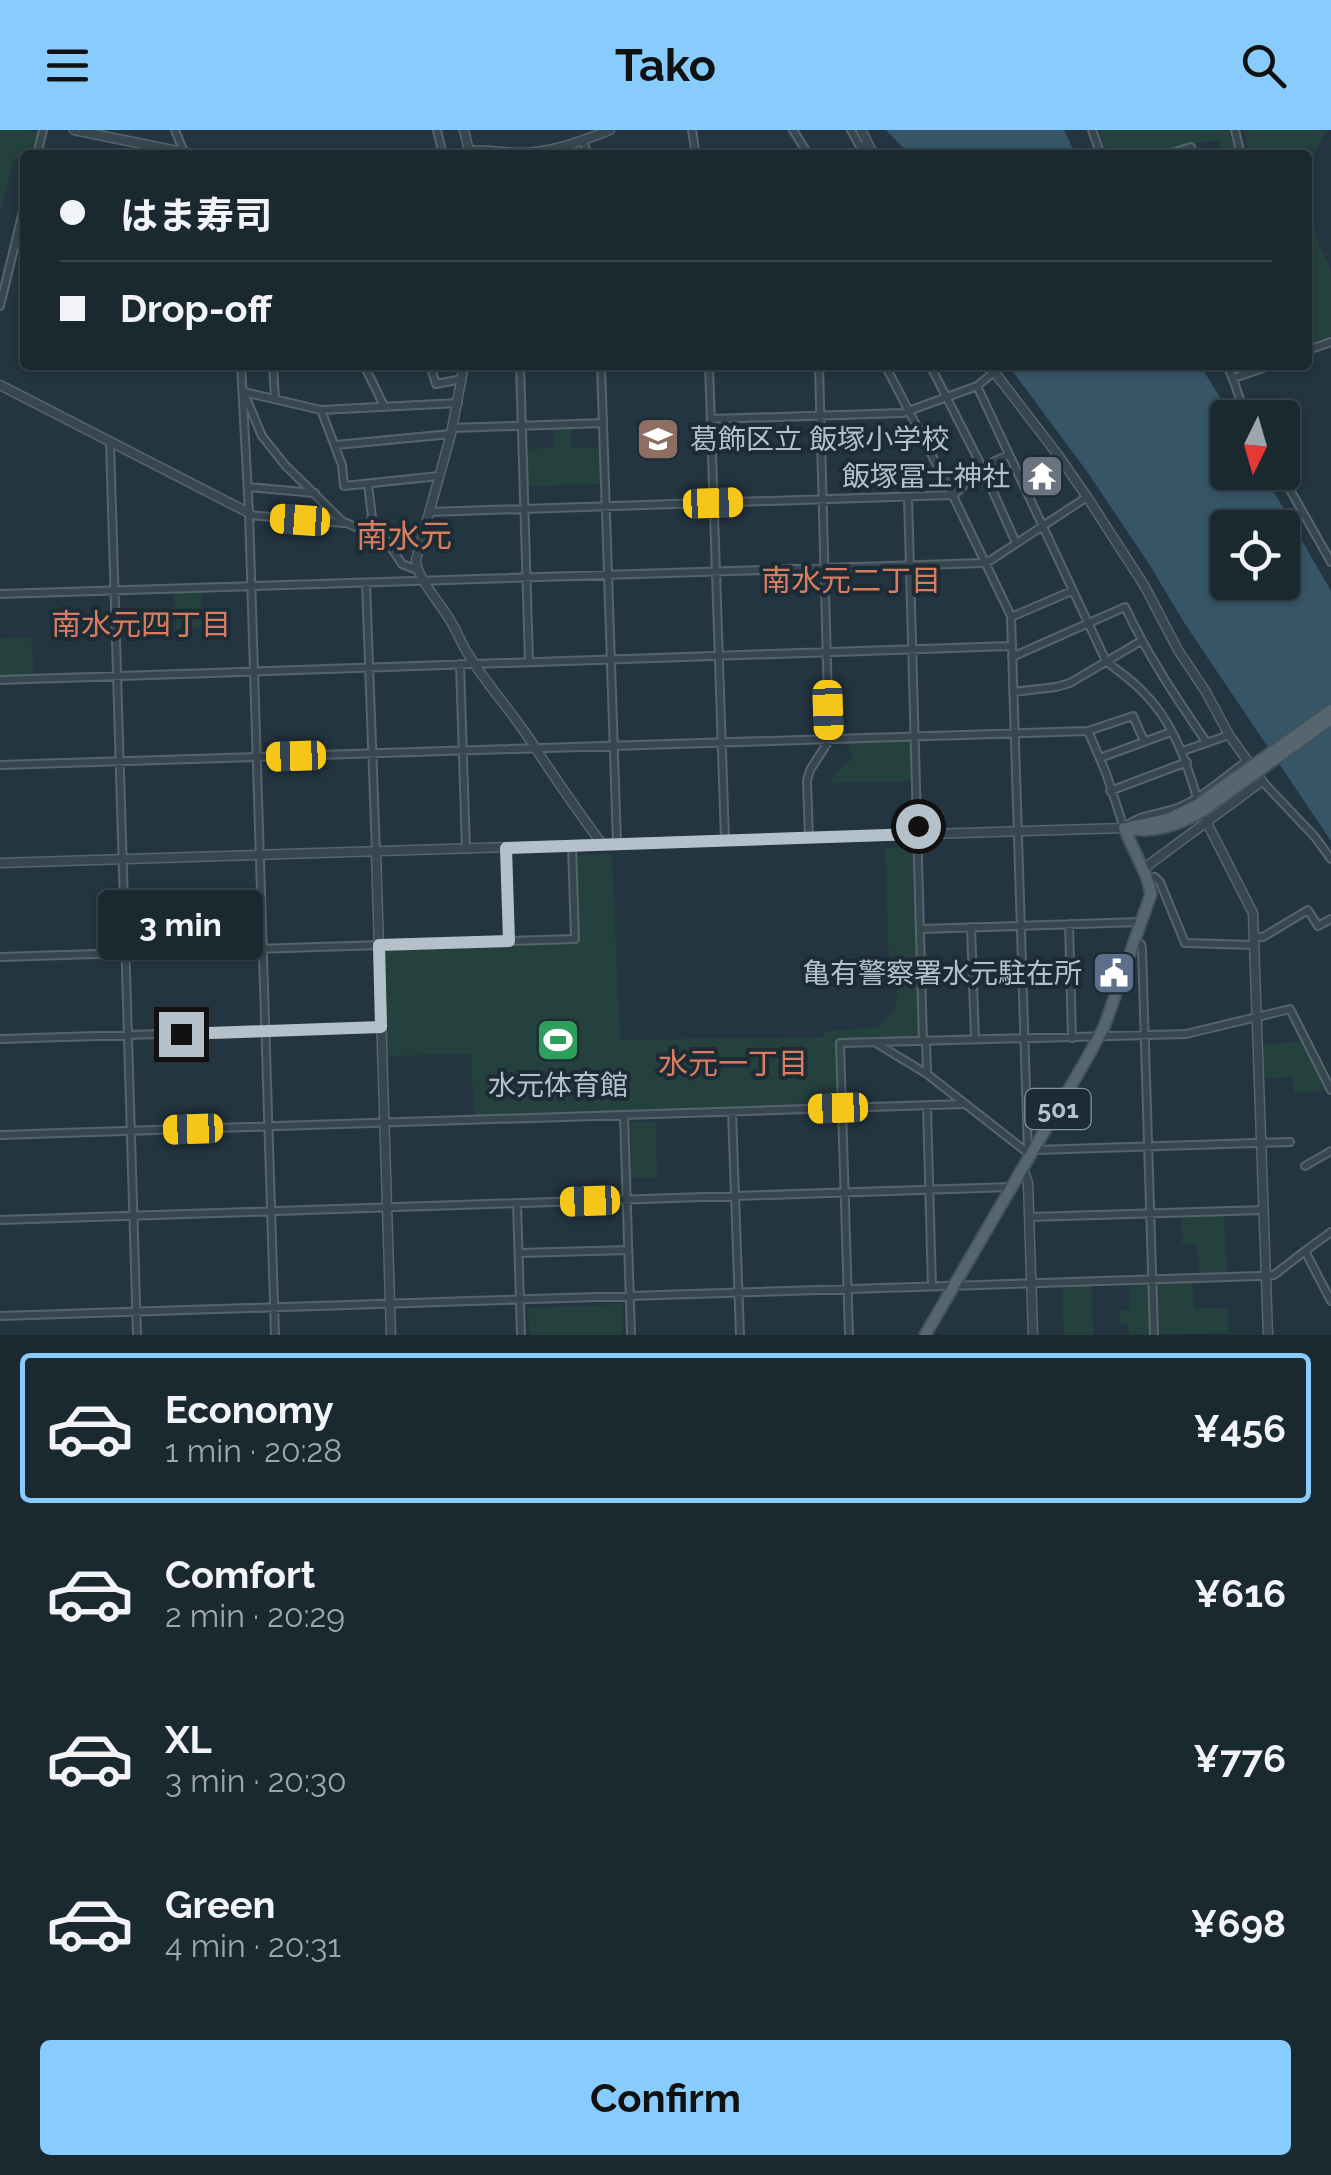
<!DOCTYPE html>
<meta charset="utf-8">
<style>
:root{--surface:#1a2830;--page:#27343c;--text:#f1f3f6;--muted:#9fa6ab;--line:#38444c;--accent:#87ccfc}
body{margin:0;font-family:Raleway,"Noto Sans JP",sans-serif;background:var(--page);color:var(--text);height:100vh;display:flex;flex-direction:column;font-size:38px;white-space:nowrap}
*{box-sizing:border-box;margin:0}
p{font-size:32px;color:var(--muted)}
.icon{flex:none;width:55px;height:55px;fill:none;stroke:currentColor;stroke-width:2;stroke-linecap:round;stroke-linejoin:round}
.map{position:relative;height:1205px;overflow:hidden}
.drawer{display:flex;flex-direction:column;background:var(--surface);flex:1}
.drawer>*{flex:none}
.hud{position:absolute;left:20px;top:20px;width:1292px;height:220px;border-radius:10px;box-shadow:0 2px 8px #0004,0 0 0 2px var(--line);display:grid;align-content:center;height:220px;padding:0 40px;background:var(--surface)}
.needle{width:65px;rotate:185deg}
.buttons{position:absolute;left:1210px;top:270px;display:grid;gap:20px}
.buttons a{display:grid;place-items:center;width:90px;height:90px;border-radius:10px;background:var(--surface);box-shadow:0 2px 8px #0004,0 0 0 2px var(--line);font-size:50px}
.end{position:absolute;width:45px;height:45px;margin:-22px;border:12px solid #b4c1ca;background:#111;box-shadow:0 0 0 5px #111}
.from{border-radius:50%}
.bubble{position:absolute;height:70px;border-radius:10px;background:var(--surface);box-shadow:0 2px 8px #0004,0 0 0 2px var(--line);font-size:32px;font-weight:700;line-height:70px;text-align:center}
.car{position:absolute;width:30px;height:60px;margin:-30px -15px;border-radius:12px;box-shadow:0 0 8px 2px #0007;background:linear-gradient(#f5c518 24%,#345 0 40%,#f5c518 0 76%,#345 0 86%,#f5c518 0)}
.hud b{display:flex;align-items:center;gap:35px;height:95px;font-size:38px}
.hud b+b{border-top:2px solid var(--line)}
.hud i{width:25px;height:25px;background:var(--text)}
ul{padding:18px 0 0;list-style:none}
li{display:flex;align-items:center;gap:30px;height:150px;margin:0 20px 15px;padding:0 20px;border:5px solid transparent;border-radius:10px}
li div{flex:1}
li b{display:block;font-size:38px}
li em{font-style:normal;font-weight:700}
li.on{border-color:var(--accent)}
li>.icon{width:90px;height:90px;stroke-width:1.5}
.primary-button{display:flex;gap:20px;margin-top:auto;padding:20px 40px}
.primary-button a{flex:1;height:115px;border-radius:10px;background:var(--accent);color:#111;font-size:40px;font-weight:700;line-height:115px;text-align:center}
header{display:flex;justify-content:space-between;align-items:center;height:130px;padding:0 40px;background:var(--accent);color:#111;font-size:45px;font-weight:700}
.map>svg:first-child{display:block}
.green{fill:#25413e}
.water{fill:#365567;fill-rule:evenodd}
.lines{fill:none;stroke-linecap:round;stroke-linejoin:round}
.minor-casing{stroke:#56646d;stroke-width:10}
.tertiary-casing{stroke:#56646d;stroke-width:11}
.primary-casing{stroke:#44525b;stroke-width:14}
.minor{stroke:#38464f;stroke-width:6}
.tertiary{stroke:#38464f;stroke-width:8}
.primary{stroke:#56666f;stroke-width:10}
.primary-bridge-casing{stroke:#44525b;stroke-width:14;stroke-linecap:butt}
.primary-bridge{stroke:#56666f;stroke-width:10}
.route{stroke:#b4c1ca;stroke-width:12}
.labels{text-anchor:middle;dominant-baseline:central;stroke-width:8;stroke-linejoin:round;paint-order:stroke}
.shield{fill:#1d2b34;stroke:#87949d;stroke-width:2.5}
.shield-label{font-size:25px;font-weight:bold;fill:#b4c1ca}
.poi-label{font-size:28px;fill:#b4c1ca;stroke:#1d2b34;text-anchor:end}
.neighbourhood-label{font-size:30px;fill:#d97c60;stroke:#1d2b34}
.quarter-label{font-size:32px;fill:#d97c60;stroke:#1d2b34}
</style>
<header><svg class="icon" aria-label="menu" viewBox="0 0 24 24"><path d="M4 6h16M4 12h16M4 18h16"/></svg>Tako<svg class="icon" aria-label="search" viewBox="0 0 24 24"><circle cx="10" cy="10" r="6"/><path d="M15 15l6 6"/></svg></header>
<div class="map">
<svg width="1331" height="1205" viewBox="0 0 1331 1205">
<rect width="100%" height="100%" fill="#233540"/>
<path class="green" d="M 0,0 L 28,0 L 41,3 L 35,25 L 25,25 L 25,31 L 14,29 L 0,84 Z
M 1098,0 L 1229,0 L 1236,25 L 1222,25 L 1218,10 L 1192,14 L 1153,25 L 1107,25 Z
M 1244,0 L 1327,0 C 1304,34 1304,76 1319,113 C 1322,123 1329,132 1331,142 C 1331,163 1331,186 1331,206 L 1308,214 L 1308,25 L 1249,25 Z
M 554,297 L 570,297 L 571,318 L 602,317 L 602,354 L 525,356 L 524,319 L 554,318 Z
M 201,461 L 203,497 L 176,499 L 173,462 Z
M 31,507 L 34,545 L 0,546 L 0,508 Z
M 914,608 L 915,651 L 831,653 C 835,641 843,636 853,629 L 846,611 Z
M 915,715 L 920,903 L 917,908 L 837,911 L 838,973 L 836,975 L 474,986 L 471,924 L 387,926 L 384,818 L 577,812 L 575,725 L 612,724 L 620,910 L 824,907 L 824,902 L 878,897 L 896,877 L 899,836 L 889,833 L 885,718 Z
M 1303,912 L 1327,961 L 1294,962 L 1292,947 L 1264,948 L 1262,914 Z
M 630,992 L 656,992 L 657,1047 L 631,1048 Z
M 1224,1085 L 1227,1142 L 1199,1143 L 1197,1114 L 1182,1113 L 1181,1086 Z
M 1192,1152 L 1194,1178 L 1227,1178 L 1229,1203 L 1157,1204 L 1156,1154 Z
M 1148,1153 L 1151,1157 L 1151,1204 L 1129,1205 L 1128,1194 L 1120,1193 L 1120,1181 L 1130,1180 L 1130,1154 Z
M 1062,1156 L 1092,1156 L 1093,1205 L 1064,1205 Z
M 622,1174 L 623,1205 L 529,1205 L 528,1178 Z"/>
<path class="water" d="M 886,0 L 1064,0 L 1076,25 L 910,25 Z
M 1008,235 L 1200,235 L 1232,287 L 1228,288 L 1228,342 L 1263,343 L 1331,461 L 1331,711 L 1183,491 L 1151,437 L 1088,343 ZM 1228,398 L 1282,398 L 1282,452 L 1228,452 Z"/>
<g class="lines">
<g class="minor-casing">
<path id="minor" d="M 175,0 L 184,22
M 437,0 L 443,25
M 692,0 L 696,25
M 793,0 L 805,19
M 851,0 L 859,15 L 870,18
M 1092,0 L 1101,25
M 1235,0 L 1241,25
M 583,11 L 588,25
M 37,25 L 43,0
M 742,25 L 755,25
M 1165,25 L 1191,17 L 1193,25
M 0,176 L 25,73
M 1308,220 L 1331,212
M 241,235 L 249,383 L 275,1205
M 273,235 L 275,269
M 364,235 L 384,276
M 430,235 L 436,254 L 462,249
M 520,235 L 529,531
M 601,235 L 617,714
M 709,235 L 725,710
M 819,235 L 829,608
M 885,235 L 954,368 L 1011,486 L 1028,1022
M 930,235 L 982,337 L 1016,413
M 1226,235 C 1237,252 1238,271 1248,288
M 1234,248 L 1272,235
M 977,256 L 1106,531 C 1118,541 1132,550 1143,562 C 1172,590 1186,630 1197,668
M 244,262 L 321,280 L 458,273
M 246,268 L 262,306 L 285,335 L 342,391 L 387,411 L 402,434 L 417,440
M 321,280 L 342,335 L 344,356 L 439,346
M 711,289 L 903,283 L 977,256 L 994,242
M 452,298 L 603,293
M 110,312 L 137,1205
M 336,315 L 451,304
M 1280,342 L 1331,432
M 248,357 L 315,363
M 953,366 L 982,337 L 1008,325
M 908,367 L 923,911
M 429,382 L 952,365
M 249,385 L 344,393
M 366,400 L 372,387 L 368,354
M 366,453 L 376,722
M 0,464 L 983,433 L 991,430 L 1087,367
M 1011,487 L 1072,461
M 1012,527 L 1125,477 C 1148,526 1177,569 1207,613
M 460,534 L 466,719
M 0,550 L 1011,516
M 1013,562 L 1056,557 L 1070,553 L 1141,511
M 1088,601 L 1133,586 L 1144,611
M 1183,621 L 1229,605
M 1100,628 L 1171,602
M 0,635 L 1088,601 L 1106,643 L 1124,698 C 1140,683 1162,685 1182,676 C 1206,665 1226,646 1247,631
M 1262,651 L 1315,707 L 1331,729
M 1110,661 L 1187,632
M 809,708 L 807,651 L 810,640 L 830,609
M 506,718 L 509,811
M 1147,748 L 1155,747 L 1160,752 L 1185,813 L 1254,815
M 1069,794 L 1072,908
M 971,797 L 975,909
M 920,799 L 1141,792
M 1254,806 L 1263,807 L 1308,780 L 1318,796 L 1331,789
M 1135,812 L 1141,814 L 1142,819 L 1154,1205
M 0,827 L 575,809 L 572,715
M 0,909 L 381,897
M 926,911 L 927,943
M 876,913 L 927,944 L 1028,1023
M 927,976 L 932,1157
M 732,982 L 740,1205
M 624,985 L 631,1205
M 0,1005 L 964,974
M 1035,1020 L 1290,1012
M 1305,1036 L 1331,1021
M 517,1073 L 521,1205
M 1029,1087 L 1264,1080
M 0,1090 L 1011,1057
M 1305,1121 L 1331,1102
M 519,1123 L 628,1120
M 0,1186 L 1258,1146 L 1274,1145 L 1305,1121 L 1331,1171
M 849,1205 L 840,913 L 1186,904 L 1290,879 L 1331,960"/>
</g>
<g class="tertiary-casing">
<path id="tertiary" d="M 74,0 L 197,25
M 464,0 L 470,25
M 861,0 L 874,25
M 470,21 C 486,19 501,23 517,23 C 550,23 580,12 610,0
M 464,235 L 451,304 L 416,430 C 416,447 441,474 450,490 C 457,501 461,513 468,524 C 488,557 516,586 536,619 C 557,651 579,683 602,714
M 989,235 L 1058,325 L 1087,367 L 1144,455 L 1178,520 L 1206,562 L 1229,605 L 1262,651 L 1143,739
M 0,255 L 249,383
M 1206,691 L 1253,783 L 1268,1205
M 376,722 L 391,1205
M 0,733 L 1124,698
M 1023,1038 L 1028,1053 L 1033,1205"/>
</g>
<g class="primary-casing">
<path id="primary" d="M 1130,697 L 1168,689 L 1200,673
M 1124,698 C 1153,704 1178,696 1204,680
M 925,1205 L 1086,930 L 1104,897 L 1151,764 L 1147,748 L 1124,698"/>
</g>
<use href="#minor" class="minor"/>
<use href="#tertiary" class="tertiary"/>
<use href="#primary" class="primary"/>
<g class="primary-bridge-casing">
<path id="primary-bridge" d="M 1200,673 L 1331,580
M 1204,680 L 1331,589"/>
</g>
<use href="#primary-bridge" class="primary-bridge"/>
</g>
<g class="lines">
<path class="route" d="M 181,904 L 381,897 L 379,815 L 509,811 L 506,718 L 916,704 L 918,696"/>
</g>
<defs>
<g id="school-square" transform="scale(2.25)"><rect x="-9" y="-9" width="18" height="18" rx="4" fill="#8d6e63" stroke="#1d2b34"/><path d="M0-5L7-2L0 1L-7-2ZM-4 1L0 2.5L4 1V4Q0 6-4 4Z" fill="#fff"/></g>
<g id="temple-square" transform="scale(2.25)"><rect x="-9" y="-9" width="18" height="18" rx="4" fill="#6b7280" stroke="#1d2b34"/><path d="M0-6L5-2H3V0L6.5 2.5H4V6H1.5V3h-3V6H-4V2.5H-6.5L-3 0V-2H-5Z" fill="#fff"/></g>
<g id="civic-square" transform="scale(2.25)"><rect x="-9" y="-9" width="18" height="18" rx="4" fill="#5c6f8a" stroke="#1d2b34"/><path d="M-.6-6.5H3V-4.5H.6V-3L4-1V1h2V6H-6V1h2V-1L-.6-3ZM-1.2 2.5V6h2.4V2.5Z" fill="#fff"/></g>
<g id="stadium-square" transform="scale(2.25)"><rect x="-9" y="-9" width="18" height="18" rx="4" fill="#2e9e5b" stroke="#1d2b34"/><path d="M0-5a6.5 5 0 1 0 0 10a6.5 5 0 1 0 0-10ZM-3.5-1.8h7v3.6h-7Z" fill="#fff"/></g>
</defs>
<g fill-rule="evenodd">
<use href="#school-square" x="658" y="309"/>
<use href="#temple-square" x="1042" y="346"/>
<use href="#civic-square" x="1114" y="843"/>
<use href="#stadium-square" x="558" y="910"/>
</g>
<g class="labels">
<rect class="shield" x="1025.5" y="959" width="65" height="40" rx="8"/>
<g class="shield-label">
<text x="1058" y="979">501</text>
</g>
<g class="poi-label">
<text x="690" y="309" text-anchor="start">葛飾区立 飯塚小学校</text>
<text x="1010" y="346">飯塚冨士神社</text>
<text x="1082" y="843">亀有警察署水元駐在所</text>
<text x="558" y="955" text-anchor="middle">水元体育館</text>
</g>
<g class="neighbourhood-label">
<text x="851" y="450">南水元二丁目</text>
<text x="141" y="494">南水元四丁目</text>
<text x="733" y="933">水元一丁目</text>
</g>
<g class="quarter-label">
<text x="404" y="405">南水元</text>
</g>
</g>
</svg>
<div class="buttons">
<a><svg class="needle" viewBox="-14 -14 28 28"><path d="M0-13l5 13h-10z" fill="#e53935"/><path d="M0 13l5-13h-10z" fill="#9fa6ab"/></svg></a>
<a><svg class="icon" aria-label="locate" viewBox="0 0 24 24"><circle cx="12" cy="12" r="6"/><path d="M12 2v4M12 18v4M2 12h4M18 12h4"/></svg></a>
</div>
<i class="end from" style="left:918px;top:696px"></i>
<i class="end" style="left:181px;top:904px"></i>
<div class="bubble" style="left:98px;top:760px;width:165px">3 min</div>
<i class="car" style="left:713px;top:373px;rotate:88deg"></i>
<i class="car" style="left:300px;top:390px;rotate:274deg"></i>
<i class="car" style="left:828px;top:580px;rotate:178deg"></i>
<i class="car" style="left:296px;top:626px;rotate:268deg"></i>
<i class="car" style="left:838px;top:978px;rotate:268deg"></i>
<i class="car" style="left:193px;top:999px;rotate:268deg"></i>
<i class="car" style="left:590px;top:1071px;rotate:268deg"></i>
<div class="hud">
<b><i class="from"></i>はま寿司</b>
<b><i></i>Drop-off</b>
</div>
</div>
<section class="drawer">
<ul>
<li class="on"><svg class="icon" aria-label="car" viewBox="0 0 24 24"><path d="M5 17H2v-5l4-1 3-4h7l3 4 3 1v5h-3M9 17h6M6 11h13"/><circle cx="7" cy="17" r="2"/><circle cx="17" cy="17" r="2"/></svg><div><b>Economy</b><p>1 min · 20:28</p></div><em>¥456</em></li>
<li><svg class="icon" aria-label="car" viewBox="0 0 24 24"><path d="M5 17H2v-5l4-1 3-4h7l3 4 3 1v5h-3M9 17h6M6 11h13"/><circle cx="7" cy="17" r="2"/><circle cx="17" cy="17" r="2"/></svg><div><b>Comfort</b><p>2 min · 20:29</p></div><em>¥616</em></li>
<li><svg class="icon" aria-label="car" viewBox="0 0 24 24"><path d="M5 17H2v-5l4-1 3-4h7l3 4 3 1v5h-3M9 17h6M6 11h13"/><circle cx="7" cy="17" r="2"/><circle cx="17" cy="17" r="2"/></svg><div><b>XL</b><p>3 min · 20:30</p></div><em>¥776</em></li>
<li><svg class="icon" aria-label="car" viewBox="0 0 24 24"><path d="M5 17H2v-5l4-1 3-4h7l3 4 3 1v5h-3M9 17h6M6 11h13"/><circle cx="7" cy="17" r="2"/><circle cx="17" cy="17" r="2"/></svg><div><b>Green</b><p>4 min · 20:31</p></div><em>¥698</em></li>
</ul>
<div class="primary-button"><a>Confirm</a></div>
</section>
